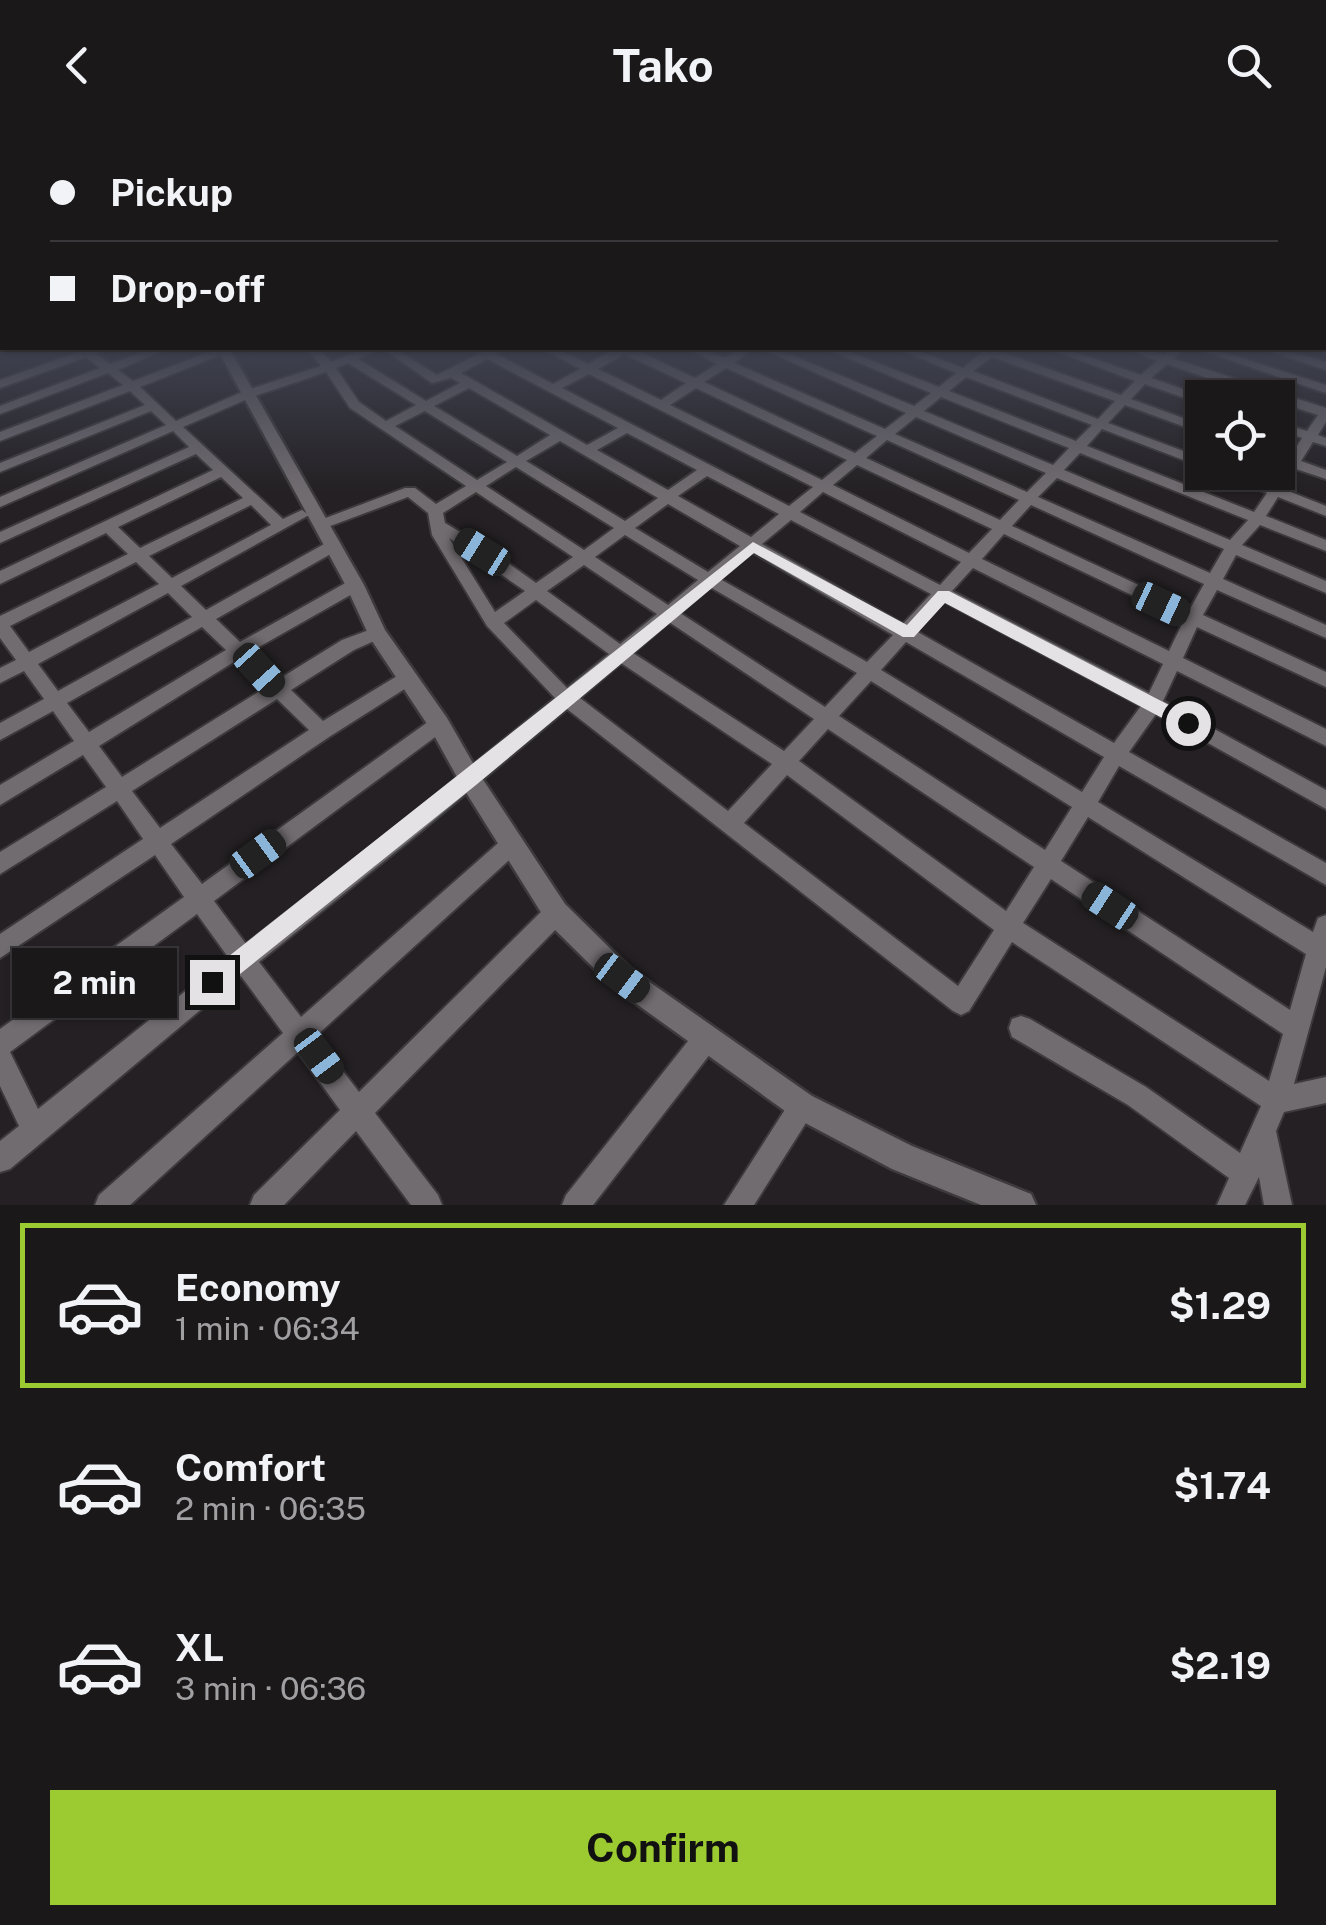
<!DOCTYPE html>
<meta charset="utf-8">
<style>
:root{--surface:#1b181a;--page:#282527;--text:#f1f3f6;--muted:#a0a0a2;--line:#393739;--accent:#9cca31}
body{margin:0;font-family:"Public Sans",sans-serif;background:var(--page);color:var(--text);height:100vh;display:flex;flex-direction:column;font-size:38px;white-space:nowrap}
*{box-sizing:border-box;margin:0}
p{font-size:32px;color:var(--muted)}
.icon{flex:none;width:55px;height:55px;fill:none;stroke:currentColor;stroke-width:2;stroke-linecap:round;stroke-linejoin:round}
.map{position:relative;height:1075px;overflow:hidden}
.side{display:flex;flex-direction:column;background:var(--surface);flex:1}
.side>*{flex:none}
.banner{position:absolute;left:0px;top:0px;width:1328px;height:220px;box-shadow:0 2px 8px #0004,0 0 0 2px var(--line);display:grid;align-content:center;height:220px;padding:0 50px;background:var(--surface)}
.tools{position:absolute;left:1185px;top:250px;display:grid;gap:20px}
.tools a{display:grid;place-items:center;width:110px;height:110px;border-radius:0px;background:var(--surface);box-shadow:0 2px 8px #0004,0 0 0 2px var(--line);font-size:50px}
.end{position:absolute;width:45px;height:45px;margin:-22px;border:12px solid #e5e2e5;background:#111;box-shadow:0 0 0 5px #111}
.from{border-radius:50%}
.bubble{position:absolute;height:70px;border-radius:0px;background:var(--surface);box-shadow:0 2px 8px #0004,0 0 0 2px var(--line);font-size:32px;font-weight:700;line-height:70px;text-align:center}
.car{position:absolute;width:30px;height:60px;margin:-30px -15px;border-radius:12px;box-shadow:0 0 8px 2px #0007;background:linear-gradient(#222 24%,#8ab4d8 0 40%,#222 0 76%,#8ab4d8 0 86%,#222 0)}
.banner b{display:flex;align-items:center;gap:35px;height:95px;font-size:38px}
.banner b+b{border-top:2px solid var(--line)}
.banner i{width:25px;height:25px;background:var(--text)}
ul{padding:18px 0 0;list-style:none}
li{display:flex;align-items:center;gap:30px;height:165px;margin:0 20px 15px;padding:0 30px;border:5px solid transparent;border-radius:0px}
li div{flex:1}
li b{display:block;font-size:38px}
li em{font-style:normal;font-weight:700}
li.selected{border-color:var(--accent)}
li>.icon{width:90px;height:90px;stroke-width:1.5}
.cta{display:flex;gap:20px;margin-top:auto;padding:20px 50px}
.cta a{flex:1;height:115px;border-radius:0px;background:var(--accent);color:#111;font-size:40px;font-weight:700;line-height:115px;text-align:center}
header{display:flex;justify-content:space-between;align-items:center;height:130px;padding:0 50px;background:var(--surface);font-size:45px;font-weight:700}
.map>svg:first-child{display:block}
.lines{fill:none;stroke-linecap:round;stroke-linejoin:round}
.minor-casing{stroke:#3d3a3c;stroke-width:4}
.tertiary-casing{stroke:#3d3a3c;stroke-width:5}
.minor{fill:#716c70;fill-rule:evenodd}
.tertiary{fill:#716c70;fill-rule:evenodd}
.route{fill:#e5e2e5}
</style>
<header><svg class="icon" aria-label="back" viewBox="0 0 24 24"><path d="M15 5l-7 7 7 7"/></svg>Tako<svg class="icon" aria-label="search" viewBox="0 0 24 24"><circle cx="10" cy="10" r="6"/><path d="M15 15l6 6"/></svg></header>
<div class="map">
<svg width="1326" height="1075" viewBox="0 0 1326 1075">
<rect width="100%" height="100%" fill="#242023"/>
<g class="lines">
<g class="minor-casing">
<path id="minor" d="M 75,218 L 107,218 L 96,224 L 110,234 L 155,218 L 169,218 L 118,240 L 133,251 L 220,218 L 228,218 L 228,222 L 140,257 L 176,291 L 244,261 L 321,236 L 307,218 L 318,218 L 331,232 L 366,218 L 380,218 L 358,229 L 426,271 L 460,253 L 451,248 L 432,253 L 382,218 L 394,218 L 437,245 L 479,224 L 471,218 L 499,218 L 501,220 L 496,224 L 553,254 L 580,239 L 542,218 L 555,218 L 588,234 L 616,218 L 631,218 L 695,248 L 717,234 L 687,218 L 700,218 L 725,228 L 742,218 L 754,218 L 734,233 L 885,299 L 906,283 L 769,222 L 779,220 L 914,276 L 931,263 L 824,218 L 839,218 L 939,257 L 956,243 L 896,218 L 910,218 L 963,238 L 982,223 L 977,218 L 1001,218 L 999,221 L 1121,265 L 1135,251 L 1047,218 L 1063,218 L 1141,245 L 1157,231 L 1126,218 L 1141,218 L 1164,225 L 1173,218 L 1184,218 L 1174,229 L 1326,278 L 1326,292 L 1318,305 L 1326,308 L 1326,316 L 1313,312 L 1301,331 L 1326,340 L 1326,349 L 1296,339 L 1283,359 L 1326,376 L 1326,386 L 1278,367 L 1266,386 L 1326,410 L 1326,421 L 1260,395 L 1242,415 L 1326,451 L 1326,463 L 1236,425 L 1223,449 L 1326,495 L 1326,508 L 1217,460 L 1203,485 L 1326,542 L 1326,557 L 1197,497 L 1183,528 L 1326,599 L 1326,616 L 1177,541 L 1163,571 L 1326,660 L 1326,679 L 1156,584 L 1129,622 L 1326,733 L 1326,755 L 1119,636 L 1098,672 L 1313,802 L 1318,788 L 1326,785 L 1326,837 L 1294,954 L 1326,947 L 1326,973 L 1284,982 L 1276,1001 L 1292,1075 L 1264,1075 L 1259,1047 L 1245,1075 L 1217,1075 L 1229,1048 L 1128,975 L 1012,907 L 1009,898 L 1012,889 L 1021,886 L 1030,889 L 1146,957 L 1240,1023 L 1261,976 L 1012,812 L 969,881 L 961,885 L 953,881 L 567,579 L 419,703 L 259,832 L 301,887 L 505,707 L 512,704 L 519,707 L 522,714 L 519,721 L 316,906 L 359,962 L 548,775 L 556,772 L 564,775 L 567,783 L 564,791 L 375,983 L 438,1065 L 442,1075 L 411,1075 L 356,1001 L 284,1075 L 250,1075 L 254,1065 L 340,980 L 298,922 L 130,1075 L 95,1075 L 99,1065 L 283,903 L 241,846 L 10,1039 L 0,1042 L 0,1011 L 19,996 L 0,956 L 0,899 L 184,767 L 155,725 L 0,828 L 0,804 L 143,709 L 117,671 L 0,744 L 0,722 L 106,657 L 83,625 L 0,675 L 0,655 L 74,611 L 53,581 L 0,610 L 0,593 L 44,569 L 24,541 L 0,553 L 0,538 L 16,530 L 0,508 L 0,486 L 128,424 L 106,403 L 0,454 L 0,441 L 213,340 L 196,324 L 0,413 L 0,402 L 189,317 L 173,301 L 0,377 L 0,367 L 166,295 L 151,281 L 0,342 L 0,333 L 145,275 L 130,261 L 0,311 L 0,302 L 123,255 L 108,243 L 0,284 L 0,276 L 100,238 L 86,227 L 0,258 L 0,250 L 79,222 ZM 624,224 L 686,253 L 661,270 L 598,239 ZM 992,227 L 1115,271 L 1098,289 L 973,241 ZM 487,229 L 618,298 L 587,315 L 461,243 ZM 348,233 L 416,275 L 386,291 L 359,272 L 336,238 ZM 1167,234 L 1265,268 L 1278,268 L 1278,272 L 1318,285 L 1307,301 L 1278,292 L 1278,300 L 1302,308 L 1290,327 L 1278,323 L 1278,331 L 1285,334 L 1272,355 L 1240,342 L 1219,342 L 1267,363 L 1254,382 L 1087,316 L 1102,299 L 1202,337 L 1202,328 L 1108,293 L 1125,275 L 1202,303 L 1202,295 L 1131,269 L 1145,254 L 1202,274 L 1202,268 L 1206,267 L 1151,248 ZM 726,238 L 877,306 L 855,323 L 704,252 ZM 326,242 L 350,278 L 466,356 L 436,374 L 415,358 L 405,358 L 315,392 L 315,398 L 325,398 L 408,367 L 428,383 L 432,405 L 487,496 L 555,568 L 405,690 L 246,814 L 214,771 L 446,599 L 448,594 L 446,589 L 439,586 L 432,589 L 202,754 L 171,714 L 329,607 L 414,553 L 417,548 L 414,543 L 402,543 L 323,591 L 291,560 L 354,520 L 383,507 L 385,503 L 383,499 L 377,497 L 342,510 L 279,549 L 250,522 L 361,459 L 363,455 L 361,451 L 349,451 L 240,512 L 216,489 L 336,421 L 339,417 L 336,413 L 326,413 L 206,480 L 181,456 L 309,385 L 302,380 L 283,389 L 183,297 L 252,267 ZM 589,244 L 813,357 L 789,376 L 562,258 ZM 966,247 L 1092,295 L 1076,311 L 949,261 ZM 469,258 L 550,305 L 517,326 L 434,276 ZM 696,258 L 847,330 L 822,350 L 670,275 ZM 941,267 L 1069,318 L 1053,335 L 924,281 ZM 425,281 L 507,332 L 477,350 L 395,296 ZM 916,287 L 1046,343 L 1027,362 L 895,304 ZM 627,303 L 697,340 L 668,360 L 597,320 ZM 887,310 L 1019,370 L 1000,390 L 866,328 ZM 560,311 L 658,368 L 625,391 L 526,331 ZM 1080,323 L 1248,390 L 1230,410 L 1064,340 ZM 857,335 L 992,399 L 969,423 L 833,355 ZM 516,337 L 614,398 L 584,420 L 486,356 ZM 707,346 L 779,384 L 751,407 L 678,366 ZM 221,347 L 243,368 L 140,418 L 118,397 ZM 1057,348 L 1224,419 L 1210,443 L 1038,367 ZM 476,362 L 573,427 L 536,453 L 487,418 L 445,393 L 443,383 ZM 823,362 L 961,432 L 940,455 L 800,382 ZM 668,374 L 740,416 L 708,442 L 635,398 ZM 251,375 L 271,395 L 172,448 L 149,426 ZM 1031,375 L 1204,454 L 1190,479 L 1012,396 ZM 791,390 L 931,464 L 903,494 L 762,414 ZM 1004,404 L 1184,490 L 1169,521 L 982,429 ZM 625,405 L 698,450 L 668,475 L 595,427 ZM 449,408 L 525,461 L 495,482 ZM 752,422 L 893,505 L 867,532 L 720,449 ZM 136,432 L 159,454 L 29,522 L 10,496 ZM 584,435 L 657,484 L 620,514 L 547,461 ZM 973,438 L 1163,534 L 1149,563 L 952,461 ZM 710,457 L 857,543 L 825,577 L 680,483 ZM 168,463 L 192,487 L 58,561 L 38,534 ZM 536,470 L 609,524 L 567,558 L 504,493 ZM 943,471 L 1141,576 L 1114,613 L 916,501 ZM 669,492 L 814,589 L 784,621 L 633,523 ZM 202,497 L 226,520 L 89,602 L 67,573 ZM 906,512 L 1104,627 L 1082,662 L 881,540 ZM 237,530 L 265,558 L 122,647 L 99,616 ZM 621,533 L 772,634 L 728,681 L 580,568 ZM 871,551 L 1072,677 L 1045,720 L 839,586 ZM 277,569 L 309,600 L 160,698 L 132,661 ZM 828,599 L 1034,737 L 1006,781 L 799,631 ZM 787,645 L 994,800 L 958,856 L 744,693 ZM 1088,687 L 1306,824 L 1290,880 L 1061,731 ZM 1051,749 L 1283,904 L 1269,951 L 1023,793 ZM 197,784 L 228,827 L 38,979 L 10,922 Z
M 1194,218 L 1210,218 L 1326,255 L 1326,263 Z
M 1259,218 L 1276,218 L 1326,232 L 1326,240 Z
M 705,898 L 714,901 L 717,910 L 714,919 L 593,1075 L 562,1075 L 566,1065 L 696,901 Z
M 802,963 L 811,967 L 815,976 L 811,985 L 754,1075 L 724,1075 L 793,967 Z"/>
</g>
<g class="tertiary-casing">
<path id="tertiary" d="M 217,218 L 229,218 L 364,455 L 385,500 L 447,588 L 478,642 L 565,774 L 631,839 L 812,966 L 912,1016 L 1031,1064 L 1036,1075 L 981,1075 L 892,1039 L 792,986 L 613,857 L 547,792 L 462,656 L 431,600 L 370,508 L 346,456 Z"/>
</g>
<use href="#minor" class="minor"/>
<use href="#tertiary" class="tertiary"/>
</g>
<linearGradient id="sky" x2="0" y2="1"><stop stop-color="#141213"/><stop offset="0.59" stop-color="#3f4250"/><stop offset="1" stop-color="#3f4250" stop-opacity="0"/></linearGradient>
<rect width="1326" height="364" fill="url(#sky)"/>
<path class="route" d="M 753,412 L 907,495 L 938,461 L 949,461 L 1194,588 L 1196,593 L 1188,600 L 1181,598 L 945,473 L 914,507 L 903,507 L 754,423 L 476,655 L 220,860 L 212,863 L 205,860 L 201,852 L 205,845 Z"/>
</svg>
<div class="tools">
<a><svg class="icon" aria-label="locate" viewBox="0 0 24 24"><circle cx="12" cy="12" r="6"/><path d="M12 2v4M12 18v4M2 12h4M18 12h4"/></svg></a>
</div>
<i class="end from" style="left:1188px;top:593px"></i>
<i class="end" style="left:212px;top:852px"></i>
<div class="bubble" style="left:12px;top:818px;width:165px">2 min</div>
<i class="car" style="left:482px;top:422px;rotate:302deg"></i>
<i class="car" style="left:1161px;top:474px;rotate:115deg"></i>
<i class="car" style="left:259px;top:540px;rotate:138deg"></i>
<i class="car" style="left:258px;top:724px;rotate:54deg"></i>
<i class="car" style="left:1110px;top:776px;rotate:303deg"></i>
<i class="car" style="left:622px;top:848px;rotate:127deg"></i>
<i class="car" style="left:319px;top:926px;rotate:143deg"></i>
<div class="banner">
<b><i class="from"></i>Pickup</b>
<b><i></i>Drop-off</b>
</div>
</div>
<section class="side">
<ul>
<li class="selected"><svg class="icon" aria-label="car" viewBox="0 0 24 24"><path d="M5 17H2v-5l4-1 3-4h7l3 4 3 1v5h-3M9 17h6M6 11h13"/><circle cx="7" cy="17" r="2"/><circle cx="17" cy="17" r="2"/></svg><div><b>Economy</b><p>1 min · 06:34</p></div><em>$1.29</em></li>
<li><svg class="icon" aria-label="car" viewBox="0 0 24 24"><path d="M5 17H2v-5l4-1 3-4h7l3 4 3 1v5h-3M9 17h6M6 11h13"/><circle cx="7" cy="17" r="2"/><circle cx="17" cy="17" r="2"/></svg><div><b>Comfort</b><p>2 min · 06:35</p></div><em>$1.74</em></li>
<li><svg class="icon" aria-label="car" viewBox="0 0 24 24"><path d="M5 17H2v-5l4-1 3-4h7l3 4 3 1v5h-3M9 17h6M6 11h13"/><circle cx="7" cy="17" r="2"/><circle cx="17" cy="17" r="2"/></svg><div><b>XL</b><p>3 min · 06:36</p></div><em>$2.19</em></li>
</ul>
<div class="cta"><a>Confirm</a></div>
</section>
